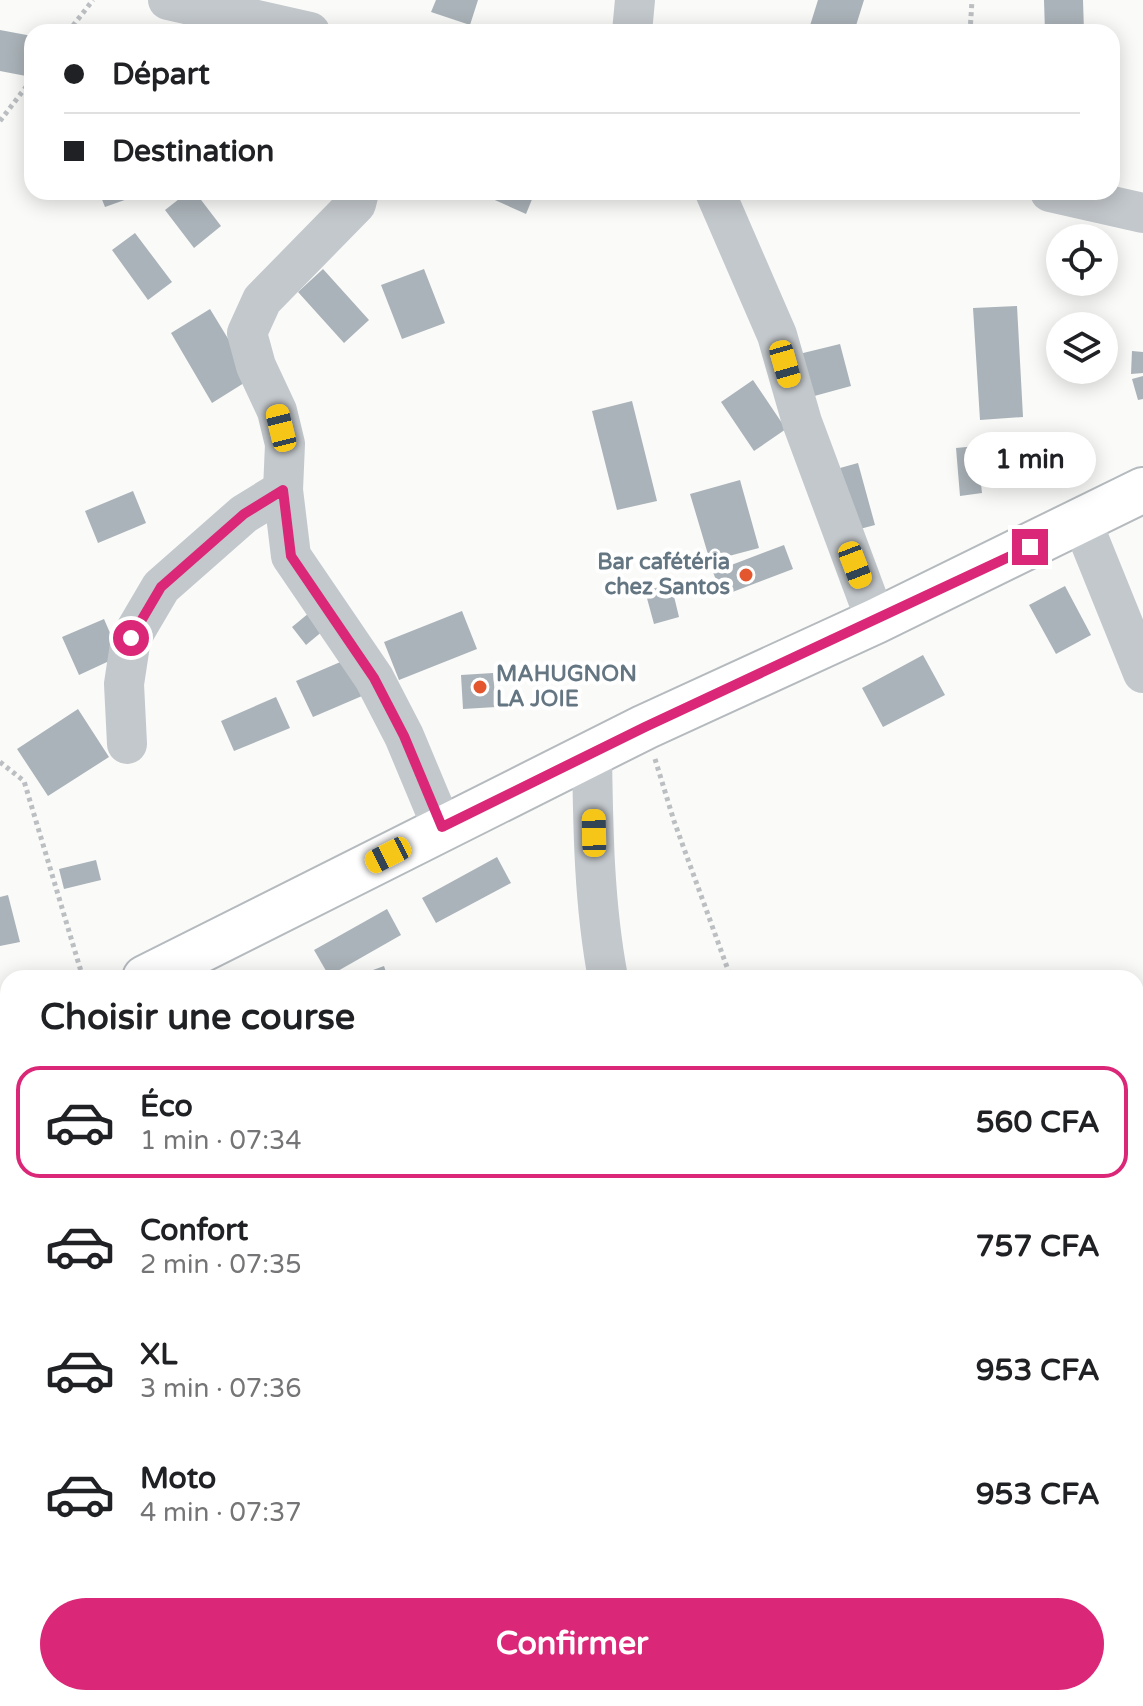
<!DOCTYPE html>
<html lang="fr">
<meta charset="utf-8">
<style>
:root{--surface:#fff;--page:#f2f2f2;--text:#202124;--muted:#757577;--line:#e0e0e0;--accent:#db2777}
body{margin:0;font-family:"Varela Round",sans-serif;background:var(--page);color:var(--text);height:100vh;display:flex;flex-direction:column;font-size:30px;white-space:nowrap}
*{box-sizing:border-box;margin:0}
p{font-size:26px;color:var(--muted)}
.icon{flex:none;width:44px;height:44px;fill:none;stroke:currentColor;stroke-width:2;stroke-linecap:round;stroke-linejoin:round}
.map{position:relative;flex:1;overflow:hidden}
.drawer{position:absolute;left:0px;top:970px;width:1144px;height:736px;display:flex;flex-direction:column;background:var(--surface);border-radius:24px 24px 0 0;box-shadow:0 4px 20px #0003}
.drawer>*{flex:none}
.top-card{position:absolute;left:24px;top:24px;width:1096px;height:176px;border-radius:24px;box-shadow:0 4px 20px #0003;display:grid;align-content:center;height:176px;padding:0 40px;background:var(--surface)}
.tools{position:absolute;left:1046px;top:224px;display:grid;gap:16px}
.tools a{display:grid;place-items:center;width:72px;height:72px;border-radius:50%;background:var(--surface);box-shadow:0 4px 20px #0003;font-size:40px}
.end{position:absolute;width:36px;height:36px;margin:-18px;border:10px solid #db2777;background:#fff;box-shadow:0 0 0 4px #fff}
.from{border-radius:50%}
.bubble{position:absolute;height:56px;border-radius:28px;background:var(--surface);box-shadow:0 4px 20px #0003;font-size:26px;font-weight:700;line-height:56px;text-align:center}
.car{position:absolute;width:24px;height:48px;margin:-24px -12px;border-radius:10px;box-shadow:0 0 6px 2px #0007;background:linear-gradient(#f5c518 24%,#345 0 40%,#f5c518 0 76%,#345 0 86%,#f5c518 0)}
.top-card b{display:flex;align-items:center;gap:28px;height:76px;font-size:30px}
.top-card b+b{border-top:2px solid var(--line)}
.top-card i{width:20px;height:20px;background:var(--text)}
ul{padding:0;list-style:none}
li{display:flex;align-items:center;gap:24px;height:112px;margin:0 16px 12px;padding:0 24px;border:4px solid transparent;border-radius:24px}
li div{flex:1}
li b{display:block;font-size:30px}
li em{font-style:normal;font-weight:700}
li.current{border-color:var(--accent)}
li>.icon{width:72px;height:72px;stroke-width:1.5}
h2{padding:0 40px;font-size:36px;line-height:96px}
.cta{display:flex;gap:16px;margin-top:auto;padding:16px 40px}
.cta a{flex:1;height:92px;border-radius:48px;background:var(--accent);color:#fff;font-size:32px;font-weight:700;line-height:92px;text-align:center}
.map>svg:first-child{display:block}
.building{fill:#aab3b9}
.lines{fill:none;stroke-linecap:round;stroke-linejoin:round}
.major-casing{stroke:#b5babe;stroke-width:48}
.path{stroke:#bbbfc2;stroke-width:5;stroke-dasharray:4 4;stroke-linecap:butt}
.minor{stroke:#c3c8cc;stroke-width:40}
.major{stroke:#fff;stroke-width:44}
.route{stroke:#db2777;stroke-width:10}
.poi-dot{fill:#e4572e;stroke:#fff;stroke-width:3}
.labels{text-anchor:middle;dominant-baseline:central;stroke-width:8;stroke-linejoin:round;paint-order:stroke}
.poi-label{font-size:22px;font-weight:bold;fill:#657683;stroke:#fff;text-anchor:end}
</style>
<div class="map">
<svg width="1143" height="1706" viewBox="0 0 1143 1706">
<rect width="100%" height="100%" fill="#fafaf8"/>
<path class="building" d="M 436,0 L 478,0 L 470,25 L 431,12 Z
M 818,0 L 864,0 L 854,32 L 808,32 Z
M 1044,0 L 1083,0 L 1084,32 L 1045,32 Z
M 0,30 L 32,36 L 26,76 L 0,71 Z
M 99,192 L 147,192 L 105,207 Z
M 188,192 L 195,192 L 221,226 L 194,248 L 165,210 Z
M 491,192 L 535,192 L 526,214 L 488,197 Z
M 135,233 L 172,282 L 148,300 L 112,250 Z
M 323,269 L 369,320 L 344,343 L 298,292 Z
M 424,269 L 445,323 L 402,339 L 381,285 Z
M 1017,306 L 1023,417 L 980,420 L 973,308 Z
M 210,309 L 252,378 L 212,403 L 171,333 Z
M 840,344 L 851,386 L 807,398 L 795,355 Z
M 1132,351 L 1143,352 L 1143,373 L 1131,374 Z
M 1143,376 L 1143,399 L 1138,400 L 1132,379 Z
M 753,380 L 786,429 L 754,451 L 721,402 Z
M 632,401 L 657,501 L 617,510 L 592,411 Z
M 1026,433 L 1030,464 L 1000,467 L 996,437 Z
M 977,446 L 982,493 L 960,496 L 956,448 Z
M 858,463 L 875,525 L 856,530 L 840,468 Z
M 740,480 L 759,548 L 710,561 L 690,494 Z
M 133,491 L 146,523 L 98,543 L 85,511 Z
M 784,545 L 793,569 L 722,596 L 713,572 Z
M 671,584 L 679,617 L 654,624 L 645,591 Z
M 1065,586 L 1091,635 L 1056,654 L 1029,605 Z
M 462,611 L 477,649 L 399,680 L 384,642 Z
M 309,613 L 324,630 L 306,645 L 292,627 Z
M 104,619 L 120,656 L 79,675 L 62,637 Z
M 923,655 L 945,695 L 883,727 L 862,688 Z
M 345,660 L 362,696 L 313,717 L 296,681 Z
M 493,673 L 496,707 L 463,709 L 461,675 Z
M 276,697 L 290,728 L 234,751 L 221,721 Z
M 78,709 L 109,757 L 48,796 L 17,749 Z
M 497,857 L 511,883 L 436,923 L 422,898 Z
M 96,860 L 101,880 L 64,889 L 59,869 Z
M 8,895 L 20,942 L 0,946 L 0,897 Z
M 387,909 L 401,935 L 329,976 L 314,950 Z
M 384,966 L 388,978 L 351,978 Z
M 1136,1025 L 1143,1049 L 1143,1090 L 1136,1092 Z
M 1136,1363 L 1143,1382 L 1143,1399 L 1136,1402 Z
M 8,1600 L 8,1634 L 0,1626 L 0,1608 Z
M 1143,1607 L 1143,1669 L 1136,1673 L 1136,1611 Z
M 125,1698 L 138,1698 L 149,1706 L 120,1706 Z
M 395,1698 L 438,1698 L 439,1706 L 396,1706 Z
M 902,1698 L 930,1698 L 932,1706 L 892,1706 L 890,1701 Z
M 1078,1698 L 1125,1698 L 1128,1706 L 1074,1706 L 1072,1700 Z"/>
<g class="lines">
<g class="major-casing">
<path id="major" d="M 145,978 L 645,727 L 876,621 L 1143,490
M 0,1048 L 8,1044"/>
</g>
<path class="path" d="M 68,32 L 93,0
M 970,32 L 972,0
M 0,121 L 32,79
M 655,759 L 674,821 L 731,978
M 0,762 L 24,781 L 83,978
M 0,1416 L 8,1413
M 0,1494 L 8,1514
M 1049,1698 L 1054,1706
M 113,1706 L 116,1698"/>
<path class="minor" d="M 168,0 L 310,32
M 632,32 L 635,0
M 359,192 L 356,204 L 262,300 L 247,333 L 256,366 L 277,411 L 285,444 L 283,490 L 291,556 L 374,678 L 404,736 L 442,827
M 715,192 L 777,335 L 802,422 L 876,621
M 1050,192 L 1143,213
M 1082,522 L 1143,673
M 127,744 L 124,684 L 131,638 L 161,587 L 244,514 L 283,490
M 592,753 C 593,829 594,904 608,978
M 0,1697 L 9,1706
M 532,1706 L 533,1698"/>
<use href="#major" class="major"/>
</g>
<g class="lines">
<path class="route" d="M 131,638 L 161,587 L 244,514 L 283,490 L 291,556 L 374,678 L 404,736 L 442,827 L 645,727 L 1030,547"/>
</g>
<g class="poi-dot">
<circle cx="746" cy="575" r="8"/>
<circle cx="480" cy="687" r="8"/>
</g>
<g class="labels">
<g class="poi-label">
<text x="730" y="562">Bar cafétéria<tspan x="730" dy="25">chez Santos</tspan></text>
<text x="496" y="674" text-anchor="start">MAHUGNON<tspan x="496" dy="25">LA JOIE</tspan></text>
</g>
</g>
</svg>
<div class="tools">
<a><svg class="icon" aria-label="locate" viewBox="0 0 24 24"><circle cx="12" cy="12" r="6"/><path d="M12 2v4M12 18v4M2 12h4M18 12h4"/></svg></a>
<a><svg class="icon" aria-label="layers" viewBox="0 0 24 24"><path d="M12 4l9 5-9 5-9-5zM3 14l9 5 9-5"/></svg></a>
</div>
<i class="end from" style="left:131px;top:638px"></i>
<i class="end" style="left:1030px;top:547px"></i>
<div class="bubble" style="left:964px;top:432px;width:132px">1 min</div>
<i class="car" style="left:785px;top:364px;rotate:164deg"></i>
<i class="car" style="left:281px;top:428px;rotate:346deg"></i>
<i class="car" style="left:855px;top:565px;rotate:159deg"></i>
<i class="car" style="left:594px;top:833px;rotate:359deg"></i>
<i class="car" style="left:388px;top:855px;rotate:243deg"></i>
<div class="top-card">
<b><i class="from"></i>Départ</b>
<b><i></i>Destination</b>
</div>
<section class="drawer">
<h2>Choisir une course</h2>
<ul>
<li class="current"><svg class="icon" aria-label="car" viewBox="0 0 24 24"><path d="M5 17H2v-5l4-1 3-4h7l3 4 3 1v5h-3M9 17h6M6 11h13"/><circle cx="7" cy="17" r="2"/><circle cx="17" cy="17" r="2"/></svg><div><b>Éco</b><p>1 min · 07:34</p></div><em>560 CFA</em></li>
<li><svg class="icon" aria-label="car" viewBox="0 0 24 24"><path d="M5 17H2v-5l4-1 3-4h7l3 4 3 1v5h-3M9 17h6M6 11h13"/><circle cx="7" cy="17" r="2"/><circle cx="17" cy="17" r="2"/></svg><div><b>Confort</b><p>2 min · 07:35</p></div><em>757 CFA</em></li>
<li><svg class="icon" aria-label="car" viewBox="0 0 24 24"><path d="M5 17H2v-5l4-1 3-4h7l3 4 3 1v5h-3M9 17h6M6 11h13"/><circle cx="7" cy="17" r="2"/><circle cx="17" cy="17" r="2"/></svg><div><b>XL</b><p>3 min · 07:36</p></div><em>953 CFA</em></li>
<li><svg class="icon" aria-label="car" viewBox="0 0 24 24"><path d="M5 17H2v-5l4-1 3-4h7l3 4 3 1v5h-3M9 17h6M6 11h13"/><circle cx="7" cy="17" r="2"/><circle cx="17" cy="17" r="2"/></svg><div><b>Moto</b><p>4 min · 07:37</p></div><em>953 CFA</em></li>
</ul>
<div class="cta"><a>Confirmer</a></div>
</section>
</div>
